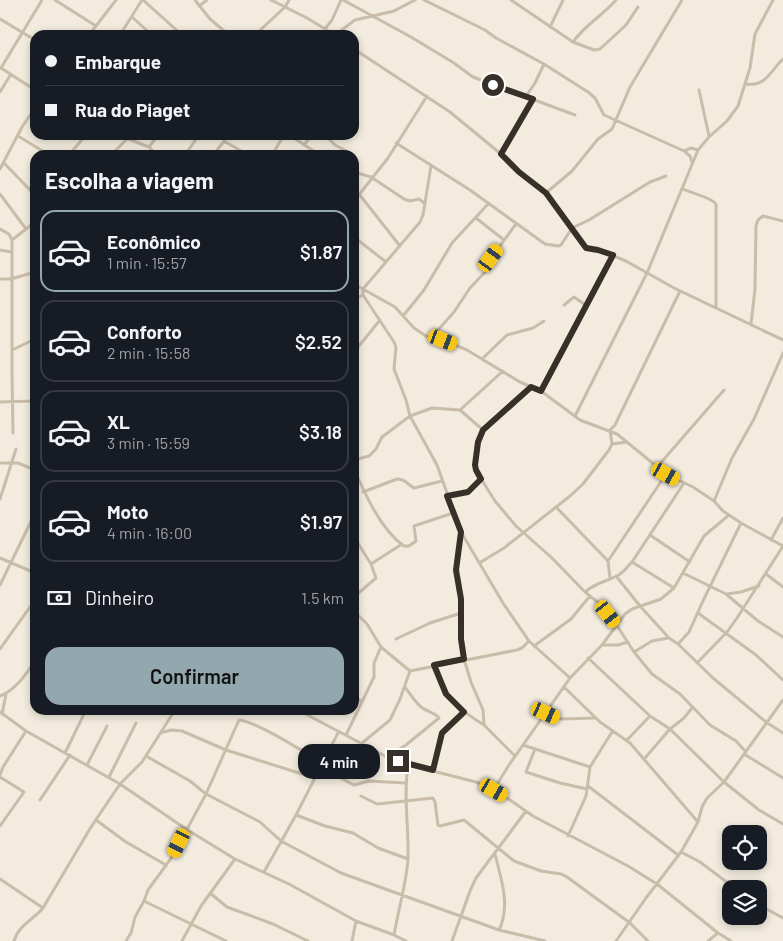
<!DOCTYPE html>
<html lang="pt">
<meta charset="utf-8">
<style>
:root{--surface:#171b24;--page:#242831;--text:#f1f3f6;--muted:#9ea1a6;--line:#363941;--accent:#93a7ae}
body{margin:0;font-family:Barlow,sans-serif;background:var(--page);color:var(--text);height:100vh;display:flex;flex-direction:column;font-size:19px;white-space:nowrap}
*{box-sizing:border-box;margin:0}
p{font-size:16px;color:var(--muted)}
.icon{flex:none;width:28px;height:28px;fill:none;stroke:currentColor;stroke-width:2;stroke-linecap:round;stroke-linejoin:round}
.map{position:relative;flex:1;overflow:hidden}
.side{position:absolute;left:30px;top:150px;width:329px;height:565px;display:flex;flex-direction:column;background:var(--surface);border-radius:15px;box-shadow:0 2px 8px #0003}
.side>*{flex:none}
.hud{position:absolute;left:30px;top:30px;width:329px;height:110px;border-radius:15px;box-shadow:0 2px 8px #0003;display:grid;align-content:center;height:110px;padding:0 15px;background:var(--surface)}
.controls{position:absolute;left:722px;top:825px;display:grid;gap:10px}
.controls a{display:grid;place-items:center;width:45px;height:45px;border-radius:10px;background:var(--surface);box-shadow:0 2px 8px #0003;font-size:25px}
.end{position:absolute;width:22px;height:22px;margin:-11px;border:6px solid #373029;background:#fff;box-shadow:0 0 0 2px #fff}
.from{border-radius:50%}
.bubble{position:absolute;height:35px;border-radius:15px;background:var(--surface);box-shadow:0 2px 8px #0003;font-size:16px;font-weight:600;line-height:35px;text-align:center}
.car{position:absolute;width:15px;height:30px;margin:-15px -8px;border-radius:6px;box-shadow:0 0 4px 1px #0007;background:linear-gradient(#f5c518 24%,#345 0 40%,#f5c518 0 76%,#345 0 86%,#f5c518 0)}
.hud b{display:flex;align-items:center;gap:18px;height:48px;font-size:19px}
.hud b+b{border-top:1px solid var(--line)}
.hud i{width:12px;height:12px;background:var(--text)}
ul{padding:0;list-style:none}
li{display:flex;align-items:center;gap:15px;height:82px;margin:0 10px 8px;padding:0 5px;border:2px solid var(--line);border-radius:15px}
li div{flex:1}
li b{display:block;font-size:19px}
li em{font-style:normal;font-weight:600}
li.active{border-color:var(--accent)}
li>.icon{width:45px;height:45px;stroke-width:1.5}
h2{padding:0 15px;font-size:22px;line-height:60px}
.pay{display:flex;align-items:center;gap:12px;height:55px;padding:0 15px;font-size:19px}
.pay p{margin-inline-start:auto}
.primary-button{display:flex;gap:10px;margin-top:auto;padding:10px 15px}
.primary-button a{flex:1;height:58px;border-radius:15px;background:var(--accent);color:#111;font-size:20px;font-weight:600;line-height:58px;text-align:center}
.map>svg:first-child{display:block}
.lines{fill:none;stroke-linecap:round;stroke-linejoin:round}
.street{stroke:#c9bdaa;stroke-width:3}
.route{stroke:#373029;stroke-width:6}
</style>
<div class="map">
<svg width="783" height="941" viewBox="0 0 783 941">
<rect width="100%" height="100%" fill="#f2ebde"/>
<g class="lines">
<path class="street" d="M 55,0 L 96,26
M 143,0 L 182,35
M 195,0 L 210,19 L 229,35
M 271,0 L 307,18 L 335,35 L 355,20 L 394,11 L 415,0
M 343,0 L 411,37 L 454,63 L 473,77 L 575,115
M 424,0 L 485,30 L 496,38 L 544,64 L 588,92 L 595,98 L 604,115 L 684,151 L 690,156 L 692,162
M 511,0 L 573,42 C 585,25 602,16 616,0
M 199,6 L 207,0
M 132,17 L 152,35
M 0,19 L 35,40
M 550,27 L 563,0
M 89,35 L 116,0
M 120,35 L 142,0
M 255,35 L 285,7 L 289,0
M 320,35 L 332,20 L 341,0
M 573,42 L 594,50 L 600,49 L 626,25 L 638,7
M 354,49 L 450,112 L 501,154 L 519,172 L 546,193 L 586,248 L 604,252 L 626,261 L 674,288 L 783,340
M 1,68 L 42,0
M 1,68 L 35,90
M 746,84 C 766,87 770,71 783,59
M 699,90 L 709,136
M 0,92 L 11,74
M 526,96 L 535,83 L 544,64
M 118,135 L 149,147 L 157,155
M 289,135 L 320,155
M 325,135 L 335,145 L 354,155
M 18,136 L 49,155
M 224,141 L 248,155
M 396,143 L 470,190 L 545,244 L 558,246 L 561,245 L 572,228 L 589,220 L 650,182 L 666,176
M 304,145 L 312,135
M 149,147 L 158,135
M 684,151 L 691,148 L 698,150
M 501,154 L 533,99
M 69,155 L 86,135
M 111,155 L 127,139
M 185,155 L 199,135
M 213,155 L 229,135
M 272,155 L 284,135
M 4,163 L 29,189 L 35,197
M 431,166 L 423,215 L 420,222 L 363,289 L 363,295 L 394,342 L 396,347 L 394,369 L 406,400 L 410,416 L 437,465 L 461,532 L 503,603 L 529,641 L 570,678
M 0,169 L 22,127 L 35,108
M 354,172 L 371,177 L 404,199 L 410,201 L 419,199 L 424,203
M 29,189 L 35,183
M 683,189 C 693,194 711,197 716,204 L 716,307
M 546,193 L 572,171 L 598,139 L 612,129 L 630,87 L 682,0
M 0,194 L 26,229
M 359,194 L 400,246
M 354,201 L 388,158 L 427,96
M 476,218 L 504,240
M 0,229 L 9,234 L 12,240 L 12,375 L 13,433
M 354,237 L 386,262
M 12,240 L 35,222
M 0,250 L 11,252
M 0,279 L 11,279 L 35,272
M 354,284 L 395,307 L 414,328 L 426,336 L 443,340 L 467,350 L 520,382 L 541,391 L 580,420 L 617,434 L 666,474 L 693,487 L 714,501 L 723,511 L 741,523 L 783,546
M 354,299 L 363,295
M 564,305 L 574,297 L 587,306
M 403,316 L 424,290 L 452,243 L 489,203
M 751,324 L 755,289 L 756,226 L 758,220 L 763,216 L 783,221
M 431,338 L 454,312 L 470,288 L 485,272 L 491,258 L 516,224
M 12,350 L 35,339
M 354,352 L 380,320
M 482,359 L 507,335 L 533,328 L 544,321
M 531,387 L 483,430 L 477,447 L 475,465 L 478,474 L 495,501 L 516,526 L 552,558 L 585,592 L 600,604 L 616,624 L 634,652 L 652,674 L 680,694 L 710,725 L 736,741 L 746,752
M 541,391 L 613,255
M 0,402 L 35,401
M 460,410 L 483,430
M 575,416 L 647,273 L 698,150 L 709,137 L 727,121 L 738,106 L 750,68 L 755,34 L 773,0
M 612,444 L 627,442
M 354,454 L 357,458
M 354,460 L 369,456 L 376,449 L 382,437 L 410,416 L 432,408 L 460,410 L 503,371
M 0,463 L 18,463 L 35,470
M 658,466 L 724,390
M 354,469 C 365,494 381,530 404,546 L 409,546 L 416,541 L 414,526 L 453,513
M 363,492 L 397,479 L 403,480 L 414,488 L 442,481
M 447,496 L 468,492 L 481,479
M 0,499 L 16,449
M 714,501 L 732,458 L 754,419 L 783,353
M 557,508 L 608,561
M 461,532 L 456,569 L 461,599 L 461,639 L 464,659 L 471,682 L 483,710 L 484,725 L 515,756
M 650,535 L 690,562
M 354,537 L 371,564 L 376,578 L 354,597
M 771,540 L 783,518
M 0,558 L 35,573
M 481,562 L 504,548 L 570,496 L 583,484 L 609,450 L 612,444 L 610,430 L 615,425 L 680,291
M 632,562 L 674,588
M 371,564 L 402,544
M 683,573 L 726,594 L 758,621 L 783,637
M 766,574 L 783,587
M 616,576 L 640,606 L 669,638 L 678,644 L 713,678 L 766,722 L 783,733
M 610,578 L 608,561 L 666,474
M 0,585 L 35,513
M 585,592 C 597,582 605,582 617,576 C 623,573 627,567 632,562 L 684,483
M 727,594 L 741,592 L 759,586
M 354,611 L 367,624 L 381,647 L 410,671
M 698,613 L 756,655 L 783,680
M 396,639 L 430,623 L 461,613
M 678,644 L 689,632 L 702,603 L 741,523
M 602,645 L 618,645 L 628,642
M 534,646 L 571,619 L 590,596
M 0,649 L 35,600
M 634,652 L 652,641 L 668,638
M 588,658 L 650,716 L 670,729 L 724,782 L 759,810 L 783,824
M 697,663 L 727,632 L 737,618 L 783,546
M 434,665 C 449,700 452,705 484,725
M 564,687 L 600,722 L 630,743 L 698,822
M 0,696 C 16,690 25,675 35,661
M 354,696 L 362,702
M 298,710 L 387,757 L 421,768 L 476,782 L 494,789 L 533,816 L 628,866 L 657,884 L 718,933 L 731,941
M 0,712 L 26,731 L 120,784 L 186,829 L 235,859 L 289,884 L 356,921 L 394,935 L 406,941
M 546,713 L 562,719 L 595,718
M 2,714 L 6,694
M 160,733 L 171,730 L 182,731 L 226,750 L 315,778
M 346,735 L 374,677 L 374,663 L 381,647
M 627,740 L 650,716
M 362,743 L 390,720 L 400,699 L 410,671 L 517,650 L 522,648 L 529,641
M 523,745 L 590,767 L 586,796 L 568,836
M 535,749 L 526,772 L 560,783 L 587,789
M 65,753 L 86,710
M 744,754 L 783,778
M 146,756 L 190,781 L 206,794 L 260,822 L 281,841 L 341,873 L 499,930 L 545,941
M 387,757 L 406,745 L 439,718 C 435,712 427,712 421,707 C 415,702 410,694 405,687
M 645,758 L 670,729 L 684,718 L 692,708
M 87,765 L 107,726
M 321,767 L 354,785 L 369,781 L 405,783
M 590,767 L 612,732
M 433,771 L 442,733 L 464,712
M 0,775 L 3,767 L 26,731
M 0,777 L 24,792 L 0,826
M 109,777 L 136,723
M 588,786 L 678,855
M 494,789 L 509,765 L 570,678 L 602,645 L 625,614 L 632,609 L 661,599 L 674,588 L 704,536 L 729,515
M 361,796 L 377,804 L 433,798 L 435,802 L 438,825 L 440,826 L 464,820 L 514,861 L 541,871 L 561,874 L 567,877 L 630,923 L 648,941
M 40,800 L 70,755
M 296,815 L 325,826 L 353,833 L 378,848 L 408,859
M 96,820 L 126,842 L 166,865
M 681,852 L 700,862 L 736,889
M 495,854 C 501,879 511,905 499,930
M 264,872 L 296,815 L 339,731
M 0,879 L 43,908
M 210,893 L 227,907 L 273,924 L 308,941
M 144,901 L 226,941
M 759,905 L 783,918
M 394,935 C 398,911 407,881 408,858 C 409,826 403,797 408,765
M 14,941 C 18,926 34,919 43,908 L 91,827 L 120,784 L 142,762 L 175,710
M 126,941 L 131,933 L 135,917 L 144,901 L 148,890 L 172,857 L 206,794 L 239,720 C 258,722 304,752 322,763
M 182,941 L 201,906 L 235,859
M 352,941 L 356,921
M 452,941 L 470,891 L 476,878 L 526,811
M 616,941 L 646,898 L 681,852 L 698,822 L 702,807 L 707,798 L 724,782 L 783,700
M 708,941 L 718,933"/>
</g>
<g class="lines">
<path class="route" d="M 398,761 L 433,770 L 442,733 L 464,712 L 446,694 L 434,665 L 464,659 L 461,639 L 461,599 L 456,570 L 461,532 L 447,496 L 468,492 L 481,479 L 476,470 L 475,465 L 478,442 L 483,430 L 531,387 L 541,391 L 613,255 L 598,250 L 586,248 L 546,193 L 519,172 L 501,154 L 533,99 L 493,85"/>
</g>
</svg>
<div class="controls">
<a><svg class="icon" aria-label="locate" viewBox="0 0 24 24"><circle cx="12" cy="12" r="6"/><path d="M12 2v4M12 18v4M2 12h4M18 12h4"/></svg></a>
<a><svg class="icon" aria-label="layers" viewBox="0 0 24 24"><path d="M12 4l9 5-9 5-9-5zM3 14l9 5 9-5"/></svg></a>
</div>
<i class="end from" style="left:493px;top:85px"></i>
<i class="end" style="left:398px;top:761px"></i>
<div class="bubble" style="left:298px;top:744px;width:82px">4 min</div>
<i class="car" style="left:491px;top:258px;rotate:36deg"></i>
<i class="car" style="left:443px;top:340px;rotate:111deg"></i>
<i class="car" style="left:666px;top:474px;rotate:119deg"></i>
<i class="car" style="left:608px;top:614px;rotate:141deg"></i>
<i class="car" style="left:546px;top:713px;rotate:114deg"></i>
<i class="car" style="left:494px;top:790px;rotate:120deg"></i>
<i class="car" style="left:179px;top:843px;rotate:206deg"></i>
<div class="hud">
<b><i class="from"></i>Embarque</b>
<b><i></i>Rua do Piaget</b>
</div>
<section class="side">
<h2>Escolha a viagem</h2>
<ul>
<li class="active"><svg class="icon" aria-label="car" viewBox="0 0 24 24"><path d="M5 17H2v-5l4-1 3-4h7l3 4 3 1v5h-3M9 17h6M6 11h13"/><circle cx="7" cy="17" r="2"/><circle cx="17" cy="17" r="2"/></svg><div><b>Econômico</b><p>1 min · 15:57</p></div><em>$1.87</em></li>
<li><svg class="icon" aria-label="car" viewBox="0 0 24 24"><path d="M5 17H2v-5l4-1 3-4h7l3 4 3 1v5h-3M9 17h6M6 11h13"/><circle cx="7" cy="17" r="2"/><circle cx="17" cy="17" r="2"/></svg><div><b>Conforto</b><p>2 min · 15:58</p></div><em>$2.52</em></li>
<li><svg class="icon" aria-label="car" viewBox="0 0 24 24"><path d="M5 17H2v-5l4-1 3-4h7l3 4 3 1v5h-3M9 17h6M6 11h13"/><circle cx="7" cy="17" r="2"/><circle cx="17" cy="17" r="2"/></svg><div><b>XL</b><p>3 min · 15:59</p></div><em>$3.18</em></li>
<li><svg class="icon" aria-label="car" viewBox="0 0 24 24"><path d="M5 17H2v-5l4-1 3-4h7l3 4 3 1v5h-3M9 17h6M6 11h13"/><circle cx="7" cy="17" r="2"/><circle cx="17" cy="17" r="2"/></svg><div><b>Moto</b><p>4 min · 16:00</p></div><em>$1.97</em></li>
</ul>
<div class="pay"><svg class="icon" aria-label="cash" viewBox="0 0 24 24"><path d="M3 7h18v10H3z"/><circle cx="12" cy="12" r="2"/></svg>Dinheiro<p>1.5 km</p></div>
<div class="primary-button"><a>Confirmar</a></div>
</section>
</div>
